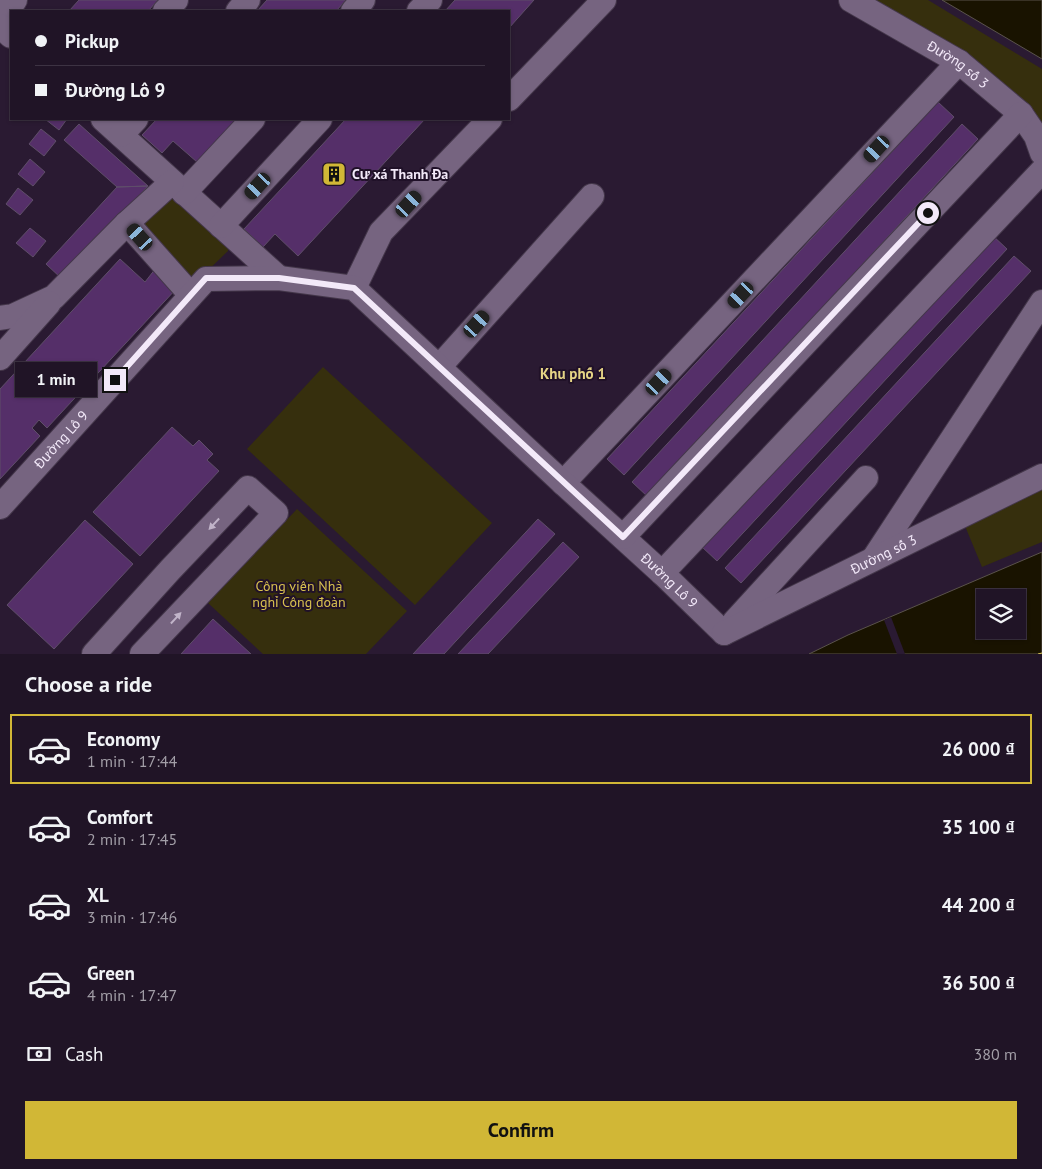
<!DOCTYPE html>
<meta charset="utf-8">
<style>
:root{--surface:#201426;--page:#281d2e;--text:#f1f3f6;--muted:#a29ea7;--line:#3d3343;--accent:#d1b736}
body{margin:0;font-family:"PT Sans",sans-serif;background:var(--page);color:var(--text);height:100vh;display:flex;flex-direction:column;font-size:19px;white-space:nowrap}
*{box-sizing:border-box;margin:0}
p{font-size:16px;color:var(--muted)}
.icon{flex:none;width:28px;height:28px;fill:none;stroke:currentColor;stroke-width:2;stroke-linecap:round;stroke-linejoin:round}
.map{position:relative;height:654px;overflow:hidden}
.details{display:flex;flex-direction:column;background:var(--surface);flex:1}
.details>*{flex:none}
.top-card{position:absolute;left:10px;top:10px;width:500px;height:110px;border-radius:0px;box-shadow:0 1px 4px #0004,0 0 0 1px var(--line);display:grid;align-content:center;height:110px;padding:0 25px;background:var(--surface)}
.buttons{position:absolute;left:976px;top:589px;display:grid;gap:10px}
.buttons a{display:grid;place-items:center;width:50px;height:50px;border-radius:0px;background:var(--surface);box-shadow:0 1px 4px #0004,0 0 0 1px var(--line);font-size:25px}
.end{position:absolute;width:22px;height:22px;margin:-11px;border:6px solid #f3e9f9;background:#111;box-shadow:0 0 0 2px #111}
.from{border-radius:50%}
.bubble{position:absolute;height:35px;border-radius:0px;background:var(--surface);box-shadow:0 1px 4px #0004,0 0 0 1px var(--line);font-size:16px;font-weight:700;line-height:35px;text-align:center}
.car{position:absolute;width:15px;height:30px;margin:-15px -8px;border-radius:6px;box-shadow:0 0 4px 1px #0007;background:linear-gradient(#222 24%,#8ab4d8 0 40%,#222 0 76%,#8ab4d8 0 86%,#222 0)}
.top-card b{display:flex;align-items:center;gap:18px;height:48px;font-size:19px}
.top-card b+b{border-top:1px solid var(--line)}
.top-card i{width:12px;height:12px;background:var(--text)}
ul{padding:0;list-style:none}
li{display:flex;align-items:center;gap:15px;height:70px;margin:0 10px 8px;padding:0 15px;border:2px solid transparent;border-radius:0px}
li div{flex:1}
li b{display:block;font-size:19px}
li em{font-style:normal;font-weight:700}
li.selected{border-color:var(--accent)}
li>.icon{width:45px;height:45px;stroke-width:1.5}
h2{padding:0 25px;font-size:22px;line-height:60px}
.pay{display:flex;align-items:center;gap:12px;height:55px;padding:0 25px;font-size:19px}
.pay p{margin-inline-start:auto}
.cta{display:flex;gap:10px;margin-top:auto;padding:10px 25px}
.cta a{flex:1;height:58px;border-radius:0px;background:var(--accent);color:#111;font-size:20px;font-weight:700;line-height:58px;text-align:center}
.map>svg:first-child{display:block}
.green{fill:#362f0d}
.water{fill:#191300;stroke:#5a534b;fill-rule:evenodd}
.pier{fill:#2a1a32}
.lines{fill:none;stroke-linecap:round;stroke-linejoin:round}
.ferry{stroke:#e0c958;stroke-width:1;stroke-dasharray:6 5;stroke-linecap:butt}
.building{fill:#552f69;stroke:#5f4e69}
.minor-casing{stroke:#44374a;stroke-width:26}
.minor{stroke:#766480;stroke-width:24}
.oneway{fill:#c1b4c9}
.route{stroke:#f3e9f9;stroke-width:6}
.labels{text-anchor:middle;dominant-baseline:central;stroke-width:4;stroke-linejoin:round;paint-order:stroke}
.street-label{font-size:14px;fill:#f3e9f9;stroke:#201128}
.poi-label{font-size:14px;font-weight:bold;fill:#f3e9f9;stroke:#201128;text-anchor:start}
.park-label{font-size:14px;fill:#d8c14f;stroke:#201128}
.neighbourhood-label{font-size:15px;font-weight:bold;fill:#e5d486;stroke:#201128}
</style>
<div class="map">
<svg width="1042" height="654" viewBox="0 0 1042 654">
<rect width="100%" height="100%" fill="#2a1a32"/>
<path class="green" d="M 874,0 L 928,0 L 1042,69 L 1042,130 Z
M 171,193 L 228,243 L 228,251 L 197,281 L 189,280 L 141,227 Z
M 323,367 L 492,523 L 415,605 L 247,449 Z
M 1042,490 L 1042,542 L 982,567 L 965,526 Z
M 297,509 L 407,611 L 366,654 L 263,654 L 208,603 Z"/>
<path class="water" d="M 942,0 L 1042,0 L 1042,59 Z
M 1042,552 L 1042,654 L 809,654 L 848,635 ZM 985,598 L 1018,598 L 1018,630 L 985,630 Z"/>
<path class="pier" d="M 891,617 L 905,654 L 897,654 L 884,620 Z"/>
<g class="lines">
<path class="ferry" d="M 1038,654 L 1042,653"/>
</g>
<path class="building" d="M 79,0 L 158,0 L 148,11 L 69,11 Z
M 267,0 L 346,0 L 336,11 L 257,11 Z
M 455,0 L 534,0 L 509,28 L 509,11 L 445,11 Z
M 938,102 L 954,117 L 624,475 L 607,459 Z
M 45,119 L 67,119 L 59,130 Z
M 157,119 L 237,119 L 197,162 L 173,141 L 162,153 L 142,135 Z
M 346,119 L 425,119 L 298,256 L 275,234 L 263,247 L 244,229 Z
M 79,124 L 148,186 L 117,187 L 64,140 Z
M 962,124 L 978,139 L 648,497 L 632,482 Z
M 41,129 L 56,141 L 44,156 L 29,144 Z
M 30,159 L 45,172 L 33,186 L 18,174 Z
M 148,186 L 62,279 L 46,264 L 117,187 Z
M 18,188 L 33,200 L 20,215 L 6,204 Z
M 30,228 L 46,241 L 33,257 L 16,243 Z
M 991,234 L 1007,249 L 717,561 L 701,546 Z
M 1014,256 L 1031,271 L 741,583 L 725,568 Z
M 120,259 L 145,282 L 156,268 L 177,288 L 47,428 L 39,420 L 32,428 L 40,436 L 0,479 L 0,389 Z
M 172,427 L 193,446 L 199,440 L 213,454 L 207,460 L 219,471 L 140,556 L 93,512 Z
M 538,519 L 555,534 L 444,654 L 413,654 Z
M 85,520 L 133,564 L 54,649 L 7,605 Z
M 563,542 L 579,557 L 488,654 L 458,654 Z
M 213,619 L 251,654 L 181,654 Z"/>
<g class="lines">
<g class="minor-casing">
<g id="minor">
<path id="s1" d="M 851,0 L 959,62 L 1021,114 L 1036,136 L 1042,153"/>
<path d="M 165,11 L 176,0"/>
<path d="M 238,11 L 248,0"/>
<path d="M 353,11 L 363,0"/>
<path d="M 419,11 L 430,0"/>
<path d="M 0,20 L 15,0"/>
<path d="M 0,26 L 11,36"/>
<path d="M 509,99 L 604,0"/>
<path d="M 103,119 L 279,278"/>
<path d="M 121,135 L 136,119"/>
<path d="M 184,193 L 253,119"/>
<path d="M 127,223 L 191,295"/>
<path d="M 221,226 L 320,119"/>
<path d="M 354,288 L 381,232 L 490,119"/>
<path d="M 0,318 L 13,316 L 54,297 L 127,223 L 172,182"/>
<path d="M 0,358 L 49,303"/>
<path d="M 439,367 L 592,196"/>
<path d="M 563,483 L 959,62"/>
<path id="s2" d="M 0,507 L 206,279 L 279,278 L 354,288 L 563,483 L 662,573 L 724,633"/>
<path d="M 623,537 L 1021,114"/>
<path d="M 874,558 L 1042,302"/>
<path d="M 662,573 L 1042,171"/>
<path d="M 734,622 L 866,478"/>
<path id="s3" d="M 724,633 L 1042,476"/>
<path d="M 94,654 L 170,570 L 248,488 L 276,513 L 142,654"/>
</g>
</g>
<use href="#minor" class="minor"/>
</g>
<defs><path id="oneway-solid" d="M-6-.8H1V-3.2L6.5 0L1 3.2V.8H-6Z" transform="scale(1.25)"/></defs>
<g class="oneway">
<use href="#oneway-solid" transform="translate(214 524) rotate(133)"/>
<use href="#oneway-solid" transform="translate(176 618) rotate(-47)"/>
</g>
<g class="lines">
<path class="route" d="M 115,380 L 206,278 L 279,278 L 354,288 L 623,537 L 928,213"/>
</g>
<defs>
<g id="building-square" transform="scale(1.25)"><rect x="-9" y="-9" width="18" height="18" rx="4" fill="#d1b736" stroke="#201128"/><path d="M-4-6H4V6H1V3H-1V6H-4ZM-2.5-4.3h1.7v1.8h-1.7ZM.8-4.3h1.7v1.8H.8ZM-2.5-1h1.7V.8h-1.7ZM.8-1h1.7V.8H.8Z" fill="#111"/></g>
</defs>
<g fill-rule="evenodd">
<use href="#building-square" x="334" y="174"/>
</g>
<g class="labels">
<g class="street-label">
<text stroke="none"><textPath href="#s1" startOffset="125">Đường số 3</textPath></text>
<text stroke="none"><textPath href="#s2" startOffset="91">Đường Lô 9</textPath></text>
<text stroke="none"><textPath href="#s3" startOffset="178">Đường số 3</textPath></text>
<text stroke="none"><textPath href="#s2" startOffset="886">Đường Lô 9</textPath></text>
</g>
<g class="poi-label">
<text x="352" y="174">Cư xá Thanh Đa</text>
</g>
<g class="park-label">
<text x="299" y="586">Công viên Nhà<tspan x="299" dy="16">nghỉ Công đoàn</tspan></text>
</g>
<g class="neighbourhood-label">
<text x="573" y="373">Khu phố 1</text>
</g>
</g>
</svg>
<div class="buttons">
<a><svg class="icon" aria-label="layers" viewBox="0 0 24 24"><path d="M12 4l9 5-9 5-9-5zM3 14l9 5 9-5"/></svg></a>
</div>
<i class="end from" style="left:928px;top:213px"></i>
<i class="end" style="left:115px;top:380px"></i>
<div class="bubble" style="left:15px;top:362px;width:82px">1 min</div>
<i class="car" style="left:877px;top:149px;rotate:223deg"></i>
<i class="car" style="left:258px;top:186px;rotate:223deg"></i>
<i class="car" style="left:409px;top:204px;rotate:43deg"></i>
<i class="car" style="left:140px;top:237px;rotate:318deg"></i>
<i class="car" style="left:741px;top:295px;rotate:223deg"></i>
<i class="car" style="left:477px;top:324px;rotate:42deg"></i>
<i class="car" style="left:659px;top:382px;rotate:43deg"></i>
<div class="top-card">
<b><i class="from"></i>Pickup</b>
<b><i></i>Đường Lô 9</b>
</div>
</div>
<section class="details">
<h2>Choose a ride</h2>
<ul>
<li class="selected"><svg class="icon" aria-label="car" viewBox="0 0 24 24"><path d="M5 17H2v-5l4-1 3-4h7l3 4 3 1v5h-3M9 17h6M6 11h13"/><circle cx="7" cy="17" r="2"/><circle cx="17" cy="17" r="2"/></svg><div><b>Economy</b><p>1 min · 17:44</p></div><em>26 000 ₫</em></li>
<li><svg class="icon" aria-label="car" viewBox="0 0 24 24"><path d="M5 17H2v-5l4-1 3-4h7l3 4 3 1v5h-3M9 17h6M6 11h13"/><circle cx="7" cy="17" r="2"/><circle cx="17" cy="17" r="2"/></svg><div><b>Comfort</b><p>2 min · 17:45</p></div><em>35 100 ₫</em></li>
<li><svg class="icon" aria-label="car" viewBox="0 0 24 24"><path d="M5 17H2v-5l4-1 3-4h7l3 4 3 1v5h-3M9 17h6M6 11h13"/><circle cx="7" cy="17" r="2"/><circle cx="17" cy="17" r="2"/></svg><div><b>XL</b><p>3 min · 17:46</p></div><em>44 200 ₫</em></li>
<li><svg class="icon" aria-label="car" viewBox="0 0 24 24"><path d="M5 17H2v-5l4-1 3-4h7l3 4 3 1v5h-3M9 17h6M6 11h13"/><circle cx="7" cy="17" r="2"/><circle cx="17" cy="17" r="2"/></svg><div><b>Green</b><p>4 min · 17:47</p></div><em>36 500 ₫</em></li>
</ul>
<div class="pay"><svg class="icon" aria-label="cash" viewBox="0 0 24 24"><path d="M3 7h18v10H3z"/><circle cx="12" cy="12" r="2"/></svg>Cash<p>380 m</p></div>
<div class="cta"><a>Confirm</a></div>
</section>
